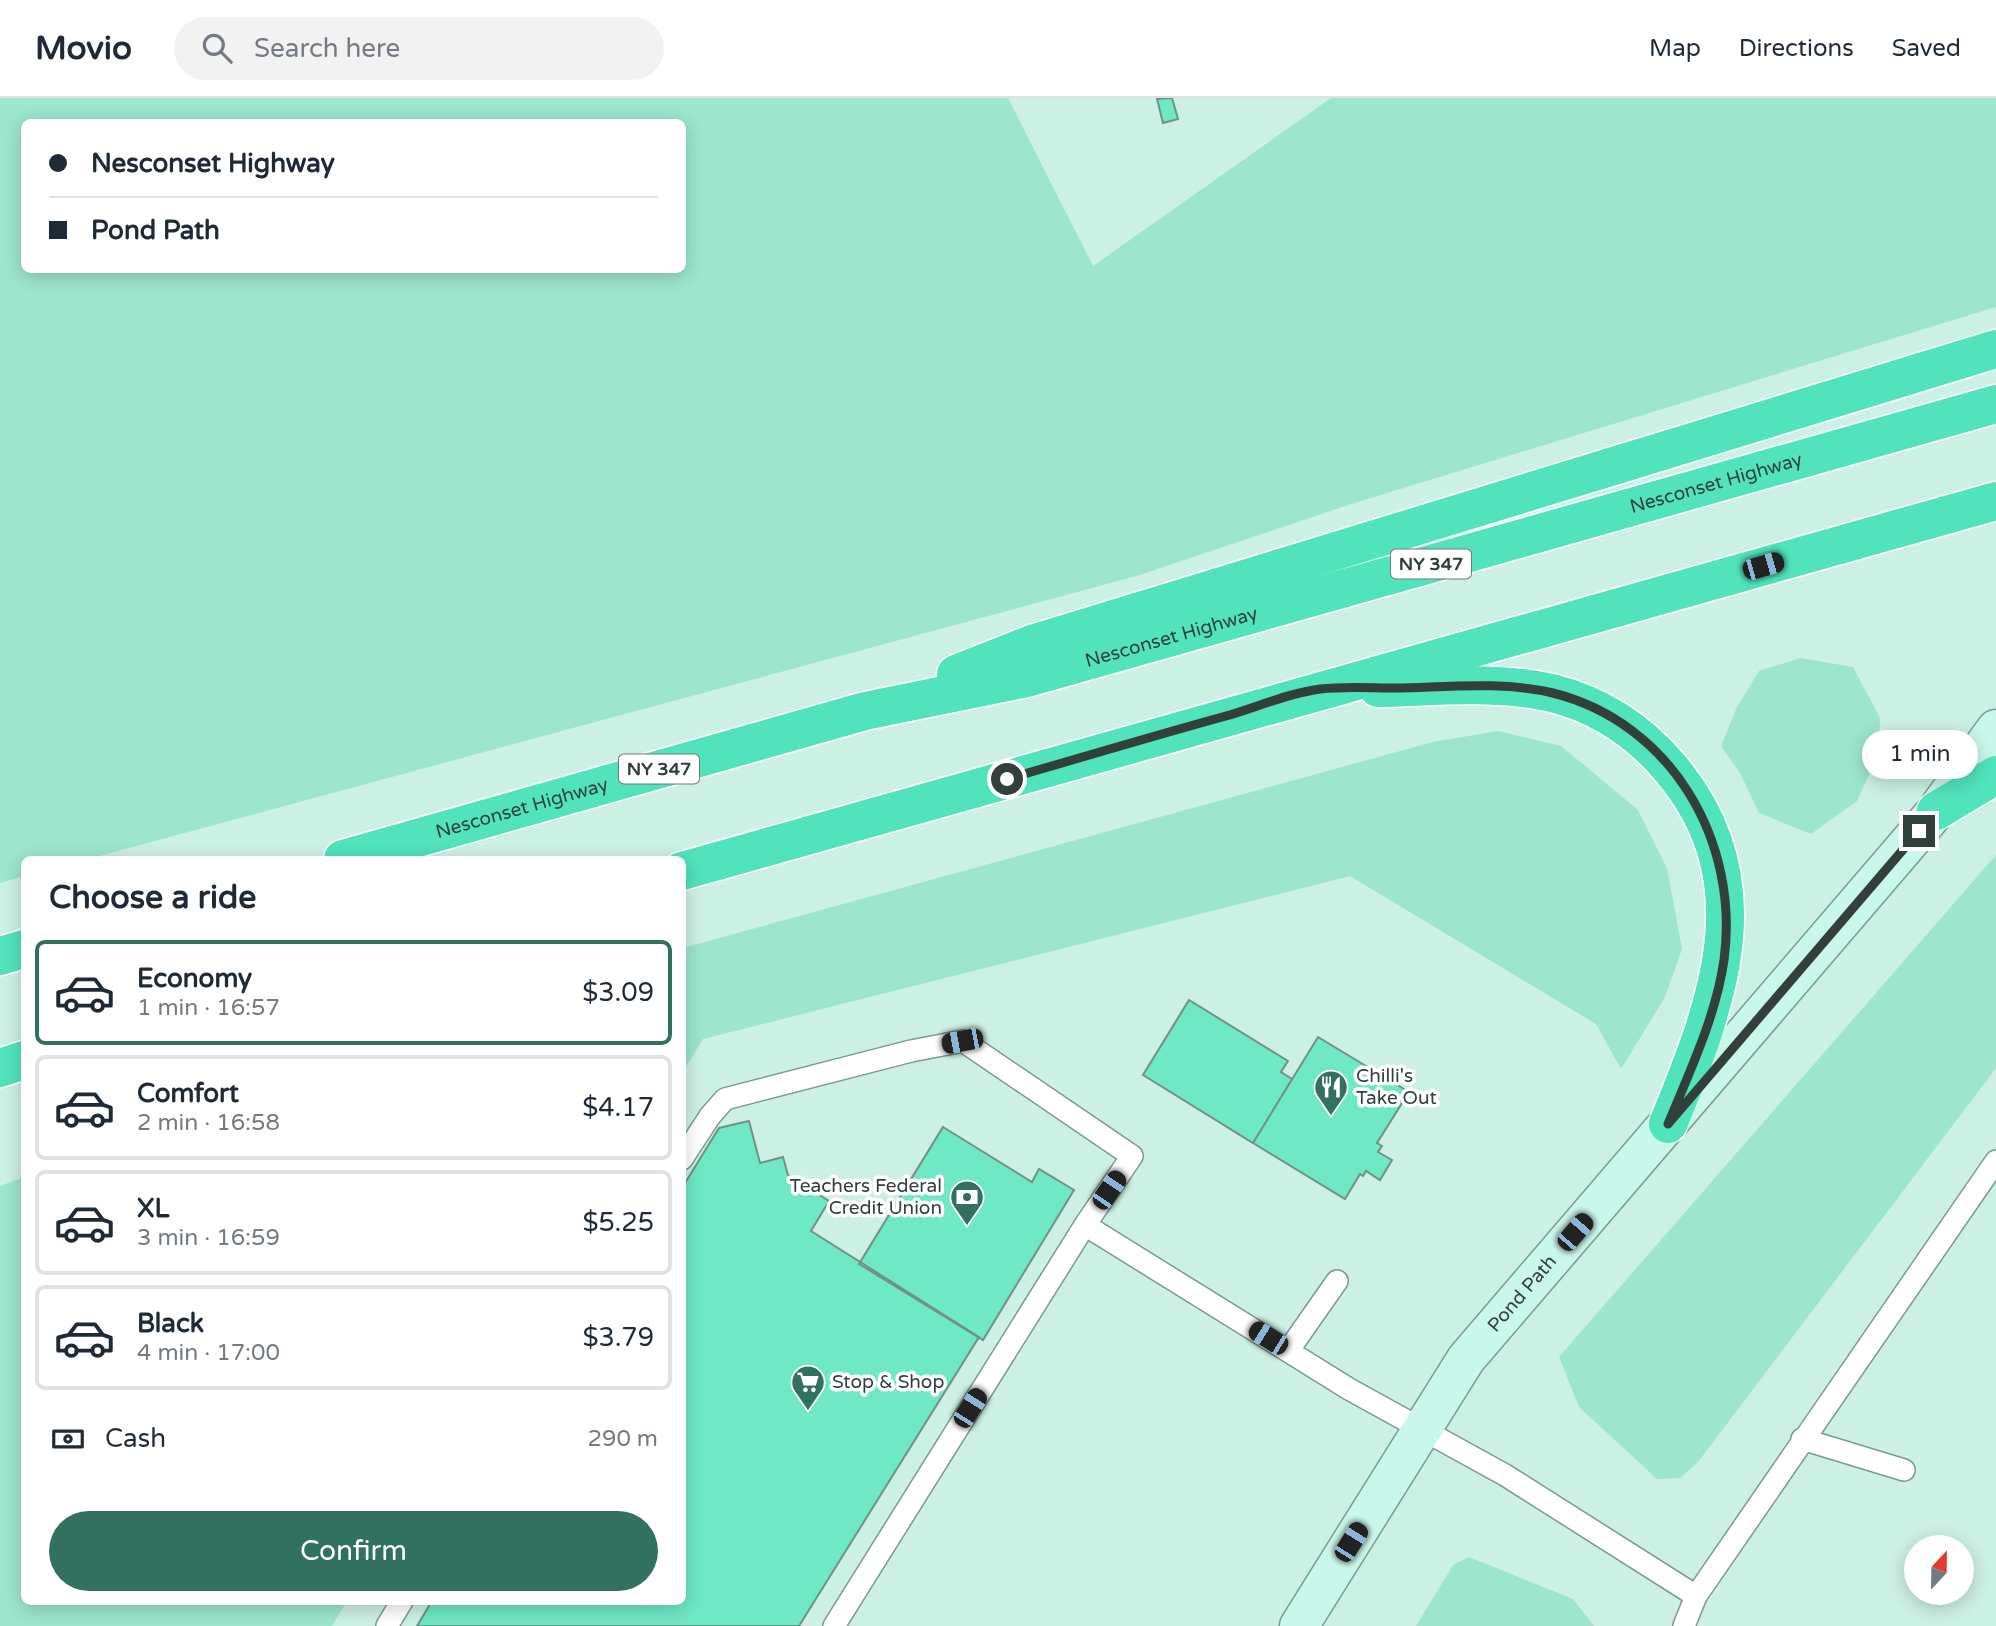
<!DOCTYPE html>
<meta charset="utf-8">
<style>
:root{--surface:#fff;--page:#f2f2f3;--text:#1f2937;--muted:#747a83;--line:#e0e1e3;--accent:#32715f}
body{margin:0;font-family:"Varela Round",sans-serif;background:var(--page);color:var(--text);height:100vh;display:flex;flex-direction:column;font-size:26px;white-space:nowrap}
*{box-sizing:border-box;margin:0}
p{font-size:23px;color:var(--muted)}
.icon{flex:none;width:38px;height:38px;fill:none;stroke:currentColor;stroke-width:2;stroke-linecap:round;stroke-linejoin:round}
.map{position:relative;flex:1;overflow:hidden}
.drawer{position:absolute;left:21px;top:758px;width:665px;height:749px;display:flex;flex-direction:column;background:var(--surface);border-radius:10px;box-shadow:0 4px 18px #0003}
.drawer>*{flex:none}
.top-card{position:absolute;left:21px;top:21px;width:665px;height:154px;border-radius:10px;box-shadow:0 4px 18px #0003;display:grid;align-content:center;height:154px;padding:0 28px;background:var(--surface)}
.needle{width:46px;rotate:22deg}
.tools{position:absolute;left:1904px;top:1437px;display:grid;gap:14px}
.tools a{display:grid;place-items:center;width:70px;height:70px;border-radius:50%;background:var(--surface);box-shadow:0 4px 18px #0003;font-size:35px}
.end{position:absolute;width:32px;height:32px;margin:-16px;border:9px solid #32403b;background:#fff;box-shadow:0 0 0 4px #fff}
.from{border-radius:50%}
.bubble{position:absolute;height:49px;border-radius:24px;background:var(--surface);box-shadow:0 4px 18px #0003;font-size:23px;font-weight:600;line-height:49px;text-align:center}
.car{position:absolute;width:21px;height:42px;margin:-21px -10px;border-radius:9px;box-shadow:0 0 5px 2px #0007;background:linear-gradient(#222 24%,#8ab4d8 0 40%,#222 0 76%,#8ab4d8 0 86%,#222 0)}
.top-card b{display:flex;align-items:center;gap:24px;height:66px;font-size:26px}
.top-card b+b{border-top:2px solid var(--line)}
.top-card i{width:18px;height:18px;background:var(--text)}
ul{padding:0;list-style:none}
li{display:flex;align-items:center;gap:21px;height:105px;margin:0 14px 10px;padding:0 14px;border:4px solid var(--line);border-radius:10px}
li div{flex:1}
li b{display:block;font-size:26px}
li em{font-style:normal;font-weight:600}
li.current{border-color:var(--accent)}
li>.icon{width:63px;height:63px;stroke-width:1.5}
h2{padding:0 28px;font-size:32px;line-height:84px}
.pay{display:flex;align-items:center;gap:18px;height:77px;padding:0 28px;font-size:26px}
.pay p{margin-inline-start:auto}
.action{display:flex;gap:14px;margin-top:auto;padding:14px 28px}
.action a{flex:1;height:80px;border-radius:42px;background:var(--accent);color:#fff;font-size:28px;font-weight:600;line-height:80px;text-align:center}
header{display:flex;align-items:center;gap:42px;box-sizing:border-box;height:98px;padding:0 35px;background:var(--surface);border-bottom:2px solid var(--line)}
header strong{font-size:33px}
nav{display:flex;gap:38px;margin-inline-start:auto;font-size:24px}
.search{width:490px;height:63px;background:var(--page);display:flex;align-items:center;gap:18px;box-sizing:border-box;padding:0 24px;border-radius:38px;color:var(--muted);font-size:26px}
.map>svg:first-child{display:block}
.green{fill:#9de5cd;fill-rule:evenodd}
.building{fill:#6fe8c5;stroke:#719186;stroke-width:2}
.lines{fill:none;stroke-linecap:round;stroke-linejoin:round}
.lane-casing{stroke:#7a9b8f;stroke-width:24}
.secondary-casing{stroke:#7a9b8f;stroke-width:41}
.highway-casing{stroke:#fff;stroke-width:41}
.lane{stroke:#fff;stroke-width:21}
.secondary{stroke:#caf7eb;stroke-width:38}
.highway{stroke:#50e3bc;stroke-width:38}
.route{stroke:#32403b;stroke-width:9}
.labels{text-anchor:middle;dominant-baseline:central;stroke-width:7;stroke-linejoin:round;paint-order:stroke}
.shield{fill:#fff;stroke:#707976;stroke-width:2}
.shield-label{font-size:18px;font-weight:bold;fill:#32403b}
.street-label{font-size:19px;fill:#32403b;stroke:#fff}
.poi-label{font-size:19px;fill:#32403b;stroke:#fff;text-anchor:start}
</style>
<header>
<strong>Movio</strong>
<div class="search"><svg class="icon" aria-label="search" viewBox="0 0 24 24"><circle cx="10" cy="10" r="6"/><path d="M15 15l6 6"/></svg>Search here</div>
<nav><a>Map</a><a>Directions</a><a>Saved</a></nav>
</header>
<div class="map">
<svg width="1996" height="1528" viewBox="0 0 1996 1528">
<rect width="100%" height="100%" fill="#cdf0e4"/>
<path class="green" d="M 0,0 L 1008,0 L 1093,168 L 1331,0 L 1996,0 L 1996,209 L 1348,407 L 1140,477 L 88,761 L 24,761 L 24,778 L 0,785 ZM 682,24 L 682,172 L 24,172 L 24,24 Z
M 1801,560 L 1853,569 L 1880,620 L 1879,654 L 1857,703 L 1811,736 L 1759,715 L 1740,675 L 1721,648 L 1737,609 L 1759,573 Z
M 1498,633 L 1561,648 L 1638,712 L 1667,770 L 1682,851 L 1665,899 L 1621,971 L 1596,926 L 1350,778 L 703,941 L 683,974 L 683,850 L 1433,644 Z
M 1996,757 L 1996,970 L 1698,1364 L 1680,1380 L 1657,1381 L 1579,1309 L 1559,1259 Z
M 24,1079 L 24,1503 L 347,1503 L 332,1528 L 0,1528 L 0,1088 Z
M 1469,1459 L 1573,1501 L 1594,1528 L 1416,1528 L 1453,1467 Z"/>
<path class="building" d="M 1172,0 L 1178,21 L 1163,25 L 1157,1 Z
M 1189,902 L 1288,963 L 1281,974 L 1292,981 L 1253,1045 L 1143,977 Z
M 1318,939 L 1409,994 L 1377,1045 L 1382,1048 L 1378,1054 L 1392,1062 L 1380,1082 L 1366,1073 L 1363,1078 L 1360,1076 L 1345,1101 L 1253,1045 Z
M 749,1023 L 760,1065 L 783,1059 L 788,1077 L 829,1103 L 811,1133 L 979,1239 L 799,1528 L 417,1528 L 432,1503 L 682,1503 L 682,1090 L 719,1030 Z
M 943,1029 L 1032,1084 L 1039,1071 L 1074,1092 L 983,1242 L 859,1166 Z"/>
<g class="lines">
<g class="lane-casing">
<path id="lane" d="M 682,1061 L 710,1018 L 725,1001 L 911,953 L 963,943 L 1132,1058 L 1085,1127 L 834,1528
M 1085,1127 L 1349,1291 L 1505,1377 L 1696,1498
M 1288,1253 L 1337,1183
M 1802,1341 L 1904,1372
M 387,1528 L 402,1503
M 1684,1528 L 1696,1498 L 1996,1063"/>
</g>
<g class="secondary-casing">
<g id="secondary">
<path id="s1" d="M 1299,1528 L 1466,1261 L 1936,713 L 1996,631"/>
</g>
</g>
<g class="highway-casing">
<g id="highway">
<path d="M 956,576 L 1032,546 L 1996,251"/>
<path d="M 1378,590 C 1435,589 1496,582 1552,595 C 1600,607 1640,634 1671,671 C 1766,784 1717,906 1668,1026"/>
<path d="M 1936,713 L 1996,677"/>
<path id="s2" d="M 343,761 L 865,613 L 1027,580 L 1996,306"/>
<path d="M 682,773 L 1996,403"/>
<path d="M 0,858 L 24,851"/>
<path d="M 0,970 L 24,962"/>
</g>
</g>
<use href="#lane" class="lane"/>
<use href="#secondary" class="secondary"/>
<use href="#highway" class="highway"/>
</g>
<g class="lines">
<path class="route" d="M 1007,681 C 1080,660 1153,638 1226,618 C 1257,609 1289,595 1320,591 C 1345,588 1371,590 1396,590 C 1448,589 1502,583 1553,595 C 1672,625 1740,744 1724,862 C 1716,918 1690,973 1668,1026 L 1919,733"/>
</g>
<defs>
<g id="restaurant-pin" transform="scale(1.75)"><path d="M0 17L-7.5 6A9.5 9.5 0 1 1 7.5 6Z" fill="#32715f" stroke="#fff"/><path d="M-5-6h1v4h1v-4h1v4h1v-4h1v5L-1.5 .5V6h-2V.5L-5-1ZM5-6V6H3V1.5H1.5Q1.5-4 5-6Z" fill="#fff"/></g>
<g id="bank-pin" transform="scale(1.75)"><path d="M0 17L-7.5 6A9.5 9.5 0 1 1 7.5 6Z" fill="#32715f" stroke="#fff"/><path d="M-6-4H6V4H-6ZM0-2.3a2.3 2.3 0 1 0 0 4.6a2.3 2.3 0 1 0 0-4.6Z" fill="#fff"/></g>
<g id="supermarket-pin" transform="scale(1.75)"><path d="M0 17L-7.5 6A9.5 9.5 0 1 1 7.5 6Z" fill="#32715f" stroke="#fff"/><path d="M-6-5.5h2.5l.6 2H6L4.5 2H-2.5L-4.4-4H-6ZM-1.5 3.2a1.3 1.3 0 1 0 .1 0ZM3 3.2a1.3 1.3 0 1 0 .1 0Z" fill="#fff"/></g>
</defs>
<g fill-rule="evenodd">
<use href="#restaurant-pin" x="1331" y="989"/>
<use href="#bank-pin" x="967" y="1099"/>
<use href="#supermarket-pin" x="808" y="1284"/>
</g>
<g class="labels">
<g class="shield">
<rect x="1391" y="451.5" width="80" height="29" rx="5"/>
<rect x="619" y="656.5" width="80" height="29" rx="5"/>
</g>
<g class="shield-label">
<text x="1431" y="466">NY 347</text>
<text x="659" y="671">NY 347</text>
</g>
<g class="street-label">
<text stroke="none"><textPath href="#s2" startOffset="1424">Nesconset Highway</textPath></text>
<text stroke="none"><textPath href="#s2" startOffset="858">Nesconset Highway</textPath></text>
<text stroke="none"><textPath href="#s2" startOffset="186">Nesconset Highway</textPath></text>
<text stroke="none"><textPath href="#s1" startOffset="401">Pond Path</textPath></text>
</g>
<g class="poi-label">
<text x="1356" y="978">Chilli's<tspan x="1356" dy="22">Take Out</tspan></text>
<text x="942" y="1088" text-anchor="end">Teachers Federal<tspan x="942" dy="22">Credit Union</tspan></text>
<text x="832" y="1284">Stop &amp; Shop</text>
</g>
</g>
</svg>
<div class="tools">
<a><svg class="needle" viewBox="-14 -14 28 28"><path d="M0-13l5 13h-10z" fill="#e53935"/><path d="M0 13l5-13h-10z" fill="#747a83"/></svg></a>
</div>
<i class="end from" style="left:1007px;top:681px"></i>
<i class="end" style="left:1919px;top:733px"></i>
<div class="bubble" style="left:1862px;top:632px;width:116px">1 min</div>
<i class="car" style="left:1763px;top:468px;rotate:74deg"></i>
<i class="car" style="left:962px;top:943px;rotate:259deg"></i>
<i class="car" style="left:1109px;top:1092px;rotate:34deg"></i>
<i class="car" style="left:1575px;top:1134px;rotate:41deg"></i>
<i class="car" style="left:1268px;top:1240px;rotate:302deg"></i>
<i class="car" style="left:970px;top:1310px;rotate:32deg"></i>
<i class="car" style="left:1351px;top:1444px;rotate:32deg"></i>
<div class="top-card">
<b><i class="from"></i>Nesconset Highway</b>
<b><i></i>Pond Path</b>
</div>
<section class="drawer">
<h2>Choose a ride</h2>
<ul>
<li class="current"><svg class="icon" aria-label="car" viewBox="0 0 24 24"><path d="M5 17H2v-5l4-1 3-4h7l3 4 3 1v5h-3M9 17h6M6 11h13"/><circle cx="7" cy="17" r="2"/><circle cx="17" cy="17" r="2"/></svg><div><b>Economy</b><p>1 min · 16:57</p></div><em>$3.09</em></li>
<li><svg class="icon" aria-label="car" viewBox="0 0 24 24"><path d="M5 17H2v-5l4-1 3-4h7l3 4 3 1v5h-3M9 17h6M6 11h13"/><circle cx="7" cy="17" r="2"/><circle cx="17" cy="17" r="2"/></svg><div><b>Comfort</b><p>2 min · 16:58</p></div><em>$4.17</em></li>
<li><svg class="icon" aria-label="car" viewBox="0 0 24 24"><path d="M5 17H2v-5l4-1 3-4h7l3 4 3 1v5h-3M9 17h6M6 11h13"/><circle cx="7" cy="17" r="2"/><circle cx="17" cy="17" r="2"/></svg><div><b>XL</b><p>3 min · 16:59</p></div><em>$5.25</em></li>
<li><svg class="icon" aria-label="car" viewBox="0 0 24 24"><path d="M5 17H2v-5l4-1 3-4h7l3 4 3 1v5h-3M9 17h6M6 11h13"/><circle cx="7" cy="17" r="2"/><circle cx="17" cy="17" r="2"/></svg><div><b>Black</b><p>4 min · 17:00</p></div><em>$3.79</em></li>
</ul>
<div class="pay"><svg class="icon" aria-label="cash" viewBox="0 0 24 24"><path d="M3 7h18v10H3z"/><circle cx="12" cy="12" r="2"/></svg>Cash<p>290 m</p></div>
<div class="action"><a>Confirm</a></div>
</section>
</div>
